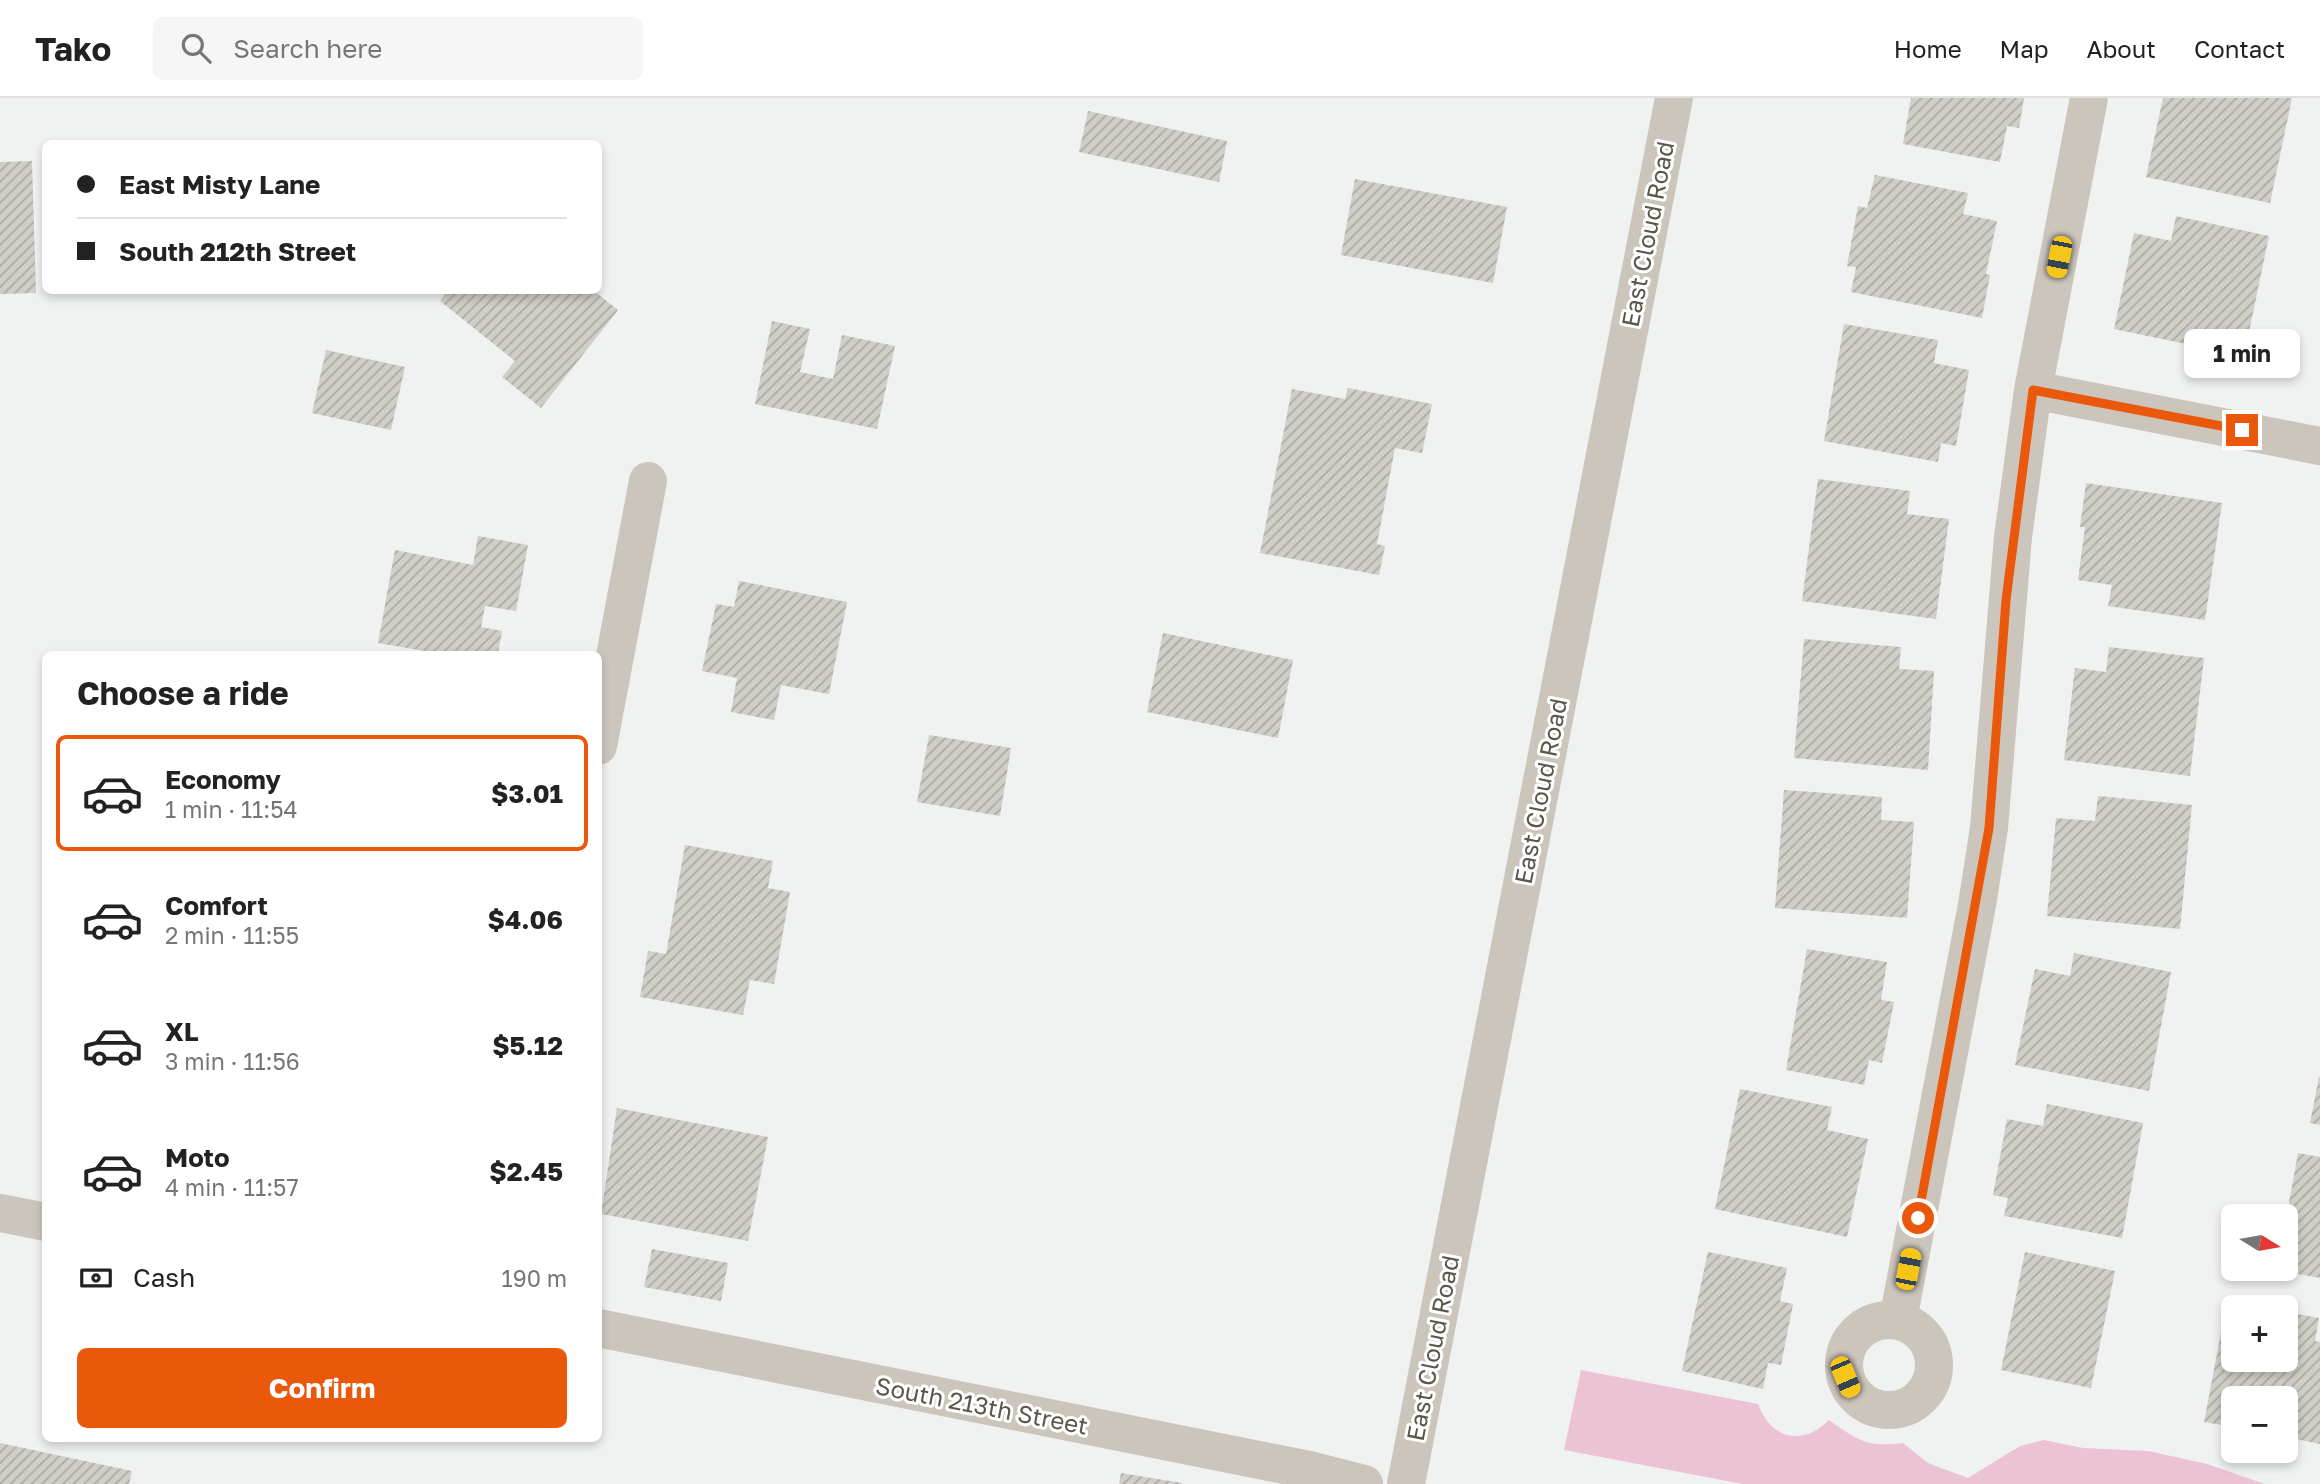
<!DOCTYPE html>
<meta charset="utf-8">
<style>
:root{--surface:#fff;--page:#f6f6f6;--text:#222;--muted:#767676;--line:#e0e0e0;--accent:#ea580c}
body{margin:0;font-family:"Golos Text",sans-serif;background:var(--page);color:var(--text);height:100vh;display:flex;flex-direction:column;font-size:26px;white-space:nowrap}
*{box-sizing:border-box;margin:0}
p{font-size:23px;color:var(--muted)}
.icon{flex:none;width:38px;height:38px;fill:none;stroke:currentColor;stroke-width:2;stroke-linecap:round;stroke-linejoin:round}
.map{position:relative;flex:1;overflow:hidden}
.details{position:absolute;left:42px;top:553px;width:560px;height:791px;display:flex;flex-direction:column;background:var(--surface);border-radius:10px;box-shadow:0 4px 10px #0003}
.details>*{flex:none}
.hud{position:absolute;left:42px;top:42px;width:560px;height:154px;border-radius:10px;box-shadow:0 4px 10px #0003;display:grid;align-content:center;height:154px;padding:0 35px;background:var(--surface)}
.needle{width:46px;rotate:101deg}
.fabs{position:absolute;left:2221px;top:1106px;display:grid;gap:14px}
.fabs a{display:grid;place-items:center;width:77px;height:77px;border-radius:10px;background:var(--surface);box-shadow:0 4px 10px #0003;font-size:35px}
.end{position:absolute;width:32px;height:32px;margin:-16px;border:9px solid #ea580c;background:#fff;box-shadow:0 0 0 4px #fff}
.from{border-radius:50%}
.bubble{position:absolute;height:49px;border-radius:10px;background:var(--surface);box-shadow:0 4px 10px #0003;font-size:23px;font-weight:700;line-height:49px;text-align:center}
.car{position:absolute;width:21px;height:42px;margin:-21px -10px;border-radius:9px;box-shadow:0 0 5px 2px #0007;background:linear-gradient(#f5c518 24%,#345 0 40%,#f5c518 0 76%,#345 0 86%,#f5c518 0)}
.hud b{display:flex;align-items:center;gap:24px;height:66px;font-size:26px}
.hud b+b{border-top:2px solid var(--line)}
.hud i{width:18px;height:18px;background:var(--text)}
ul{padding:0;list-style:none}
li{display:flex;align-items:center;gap:21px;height:116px;margin:0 14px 10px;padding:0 21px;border:4px solid transparent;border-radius:10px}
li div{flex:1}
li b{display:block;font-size:26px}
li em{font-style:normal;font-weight:700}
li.selected{border-color:var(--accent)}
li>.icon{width:63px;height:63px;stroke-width:1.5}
h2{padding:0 35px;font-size:32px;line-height:84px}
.pay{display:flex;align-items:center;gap:18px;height:77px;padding:0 35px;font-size:26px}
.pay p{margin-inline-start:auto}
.primary-button{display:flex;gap:14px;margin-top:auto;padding:14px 35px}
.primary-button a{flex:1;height:80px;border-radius:10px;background:var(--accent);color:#fff;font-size:28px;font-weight:700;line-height:80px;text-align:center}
header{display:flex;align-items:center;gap:42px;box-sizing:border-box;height:98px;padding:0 35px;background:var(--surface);border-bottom:2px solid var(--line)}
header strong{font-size:33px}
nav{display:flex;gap:38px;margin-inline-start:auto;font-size:24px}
.search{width:490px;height:63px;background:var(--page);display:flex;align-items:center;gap:18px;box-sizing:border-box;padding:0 24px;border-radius:10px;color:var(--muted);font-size:26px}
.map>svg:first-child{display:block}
.green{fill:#ecc2d5}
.building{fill:url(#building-hatch)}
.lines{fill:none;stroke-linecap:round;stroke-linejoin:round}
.minor{stroke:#ccc5bc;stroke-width:38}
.route{stroke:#ea580c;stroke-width:9}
.labels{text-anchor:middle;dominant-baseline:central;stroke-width:6;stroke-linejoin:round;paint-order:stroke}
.street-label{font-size:24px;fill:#5c5549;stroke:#fff}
</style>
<header>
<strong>Tako</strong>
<div class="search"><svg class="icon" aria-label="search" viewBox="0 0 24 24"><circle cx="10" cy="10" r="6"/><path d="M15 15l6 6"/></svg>Search here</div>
<nav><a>Home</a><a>Map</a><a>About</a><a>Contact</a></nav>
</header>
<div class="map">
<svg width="2320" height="1386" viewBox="0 0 2320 1386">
<defs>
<pattern id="building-hatch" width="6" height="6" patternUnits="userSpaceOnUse" patternTransform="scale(1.75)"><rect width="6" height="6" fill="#cfcec7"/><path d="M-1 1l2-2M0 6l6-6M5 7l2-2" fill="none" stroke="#abaaa4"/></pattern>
</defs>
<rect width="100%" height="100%" fill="#f0f2f2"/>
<path class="green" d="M 1581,1272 L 1758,1306 C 1771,1341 1802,1349 1829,1322 C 1857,1342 1868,1350 1903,1345 L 1928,1365 L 1968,1380 L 2020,1348 L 2044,1342 L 2083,1350 L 2148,1353 L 2207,1366 L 2265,1386 L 1743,1386 L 1564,1352 Z"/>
<path class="building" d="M 1911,0 L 2024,0 L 2019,30 L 2007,28 L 2000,64 L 1903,46 Z
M 2163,0 L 2292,0 L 2270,105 L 2146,79 Z
M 1088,13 L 1227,43 L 1219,84 L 1079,54 Z
M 32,63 L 36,195 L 0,196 L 0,64 Z
M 1875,77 L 1968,95 L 1963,116 L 1997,123 L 1986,176 L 1990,177 L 1982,220 L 1851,194 L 1856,169 L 1847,168 L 1858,108 L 1867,110 Z
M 1355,81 L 1507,109 L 1493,185 L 1341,157 Z
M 2176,118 L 2269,138 L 2244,258 L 2114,231 L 2134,135 L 2171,143 Z
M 448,192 L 593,192 L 618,212 L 541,310 L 502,279 L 515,263 L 440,203 Z
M 772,223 L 810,231 L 800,274 L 833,281 L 842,237 L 895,248 L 877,331 L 755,306 Z
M 1844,226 L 1938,242 L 1934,265 L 1969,272 L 1956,348 L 1941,345 L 1938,364 L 1824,343 Z
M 326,252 L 405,269 L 391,332 L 312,315 Z
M 1348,290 L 1432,306 L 1422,355 L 1395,350 L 1377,446 L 1385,448 L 1379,477 L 1260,455 L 1292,291 L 1345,301 Z
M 1818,381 L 1910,393 L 1907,416 L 1949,421 L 1936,521 L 1802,503 Z
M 2086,385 L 2222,405 L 2205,522 L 2108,508 L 2112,487 L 2078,482 L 2085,429 L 2080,429 Z
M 478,438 L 528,447 L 516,513 L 485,508 L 481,529 L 502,533 L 498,556 L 442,556 L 378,545 L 395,452 L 473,467 Z
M 739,483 L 847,504 L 829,596 L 781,587 L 774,622 L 731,614 L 737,580 L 702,573 L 716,506 L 734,509 Z
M 1163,535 L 1293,562 L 1278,640 L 1147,614 Z
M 1804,541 L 1901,549 L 1899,571 L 1934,573 L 1928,672 L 1794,660 Z
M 2109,549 L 2204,560 L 2190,678 L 2064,662 L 2075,570 L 2106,574 Z
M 929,637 L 1011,650 L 1000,718 L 917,704 Z
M 1784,692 L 1882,699 L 1881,722 L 1914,724 L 1907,820 L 1775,810 Z
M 2098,698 L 2192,707 L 2180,831 L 2047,818 L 2056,720 L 2095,723 Z
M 685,747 L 773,763 L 768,790 L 790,794 L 774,886 L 750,882 L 743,917 L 640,899 L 648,853 L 666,856 Z
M 1807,851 L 1887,864 L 1881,902 L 1894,904 L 1882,965 L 1869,962 L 1864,987 L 1786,972 Z
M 2074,855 L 2171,874 L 2149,993 L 2015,967 L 2035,871 L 2070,878 Z
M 2319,979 L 2320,979 L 2320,1027 L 2310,1025 Z
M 1740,991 L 1832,1009 L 1827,1032 L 1868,1041 L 1847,1139 L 1715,1111 Z
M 2047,1006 L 2143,1025 L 2122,1140 L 2004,1118 L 2008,1100 L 1993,1097 L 2007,1021 L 2043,1028 Z
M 617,1010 L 768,1039 L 748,1143 L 601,1116 Z
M 2298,1055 L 2320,1059 L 2320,1180 L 2277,1172 L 2286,1171 L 2286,1121 Z
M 652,1151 L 728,1165 L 721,1203 L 644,1189 Z
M 1708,1154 L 1787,1170 L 1780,1203 L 1793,1206 L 1781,1267 L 1768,1265 L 1763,1291 L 1682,1273 Z
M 2025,1154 L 2115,1173 L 2091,1290 L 2001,1272 Z
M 2227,1203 L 2255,1208 L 2233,1209 L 2233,1262 L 2286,1262 L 2286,1214 L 2319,1220 L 2315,1243 L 2320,1244 L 2320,1346 L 2286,1339 L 2286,1300 L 2233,1300 L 2233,1329 L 2204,1324 Z
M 0,1345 L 132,1373 L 129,1386 L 0,1386 Z
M 1121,1375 L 1182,1385 L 1182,1386 L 1119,1386 Z"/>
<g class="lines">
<path class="minor" d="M 2033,292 L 2320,348
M 598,648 L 648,383
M 0,1115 L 46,1124
M1844 1267a45 45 0 1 1 90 0a45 45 0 1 1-90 0Z
M 1898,1222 L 1977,807 L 1989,730 L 2013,439 L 2033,292 L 2089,0
M 598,1230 L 1309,1372 L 1364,1386
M 1406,1386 L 1674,0"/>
</g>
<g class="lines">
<path class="route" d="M 1918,1120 L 1989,730 L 2006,502 L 2033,292 L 2242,332"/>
</g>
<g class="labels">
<g class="street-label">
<text transform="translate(1647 136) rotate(-79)">East Cloud Road</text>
<text transform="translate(1540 693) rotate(-79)">East Cloud Road</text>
<text transform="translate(1432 1250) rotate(-79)">East Cloud Road</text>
<text transform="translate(982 1307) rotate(11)">South 213th Street</text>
</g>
</g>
</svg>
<div class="fabs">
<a><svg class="needle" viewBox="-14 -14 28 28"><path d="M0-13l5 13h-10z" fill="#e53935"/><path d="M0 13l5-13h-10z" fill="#767676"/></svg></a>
<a>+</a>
<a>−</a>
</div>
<i class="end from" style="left:1918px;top:1120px"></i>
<i class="end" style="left:2242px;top:332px"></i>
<div class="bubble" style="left:2184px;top:231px;width:116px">1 min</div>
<i class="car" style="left:2059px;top:159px;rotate:191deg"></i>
<i class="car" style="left:1908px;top:1171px;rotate:11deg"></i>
<i class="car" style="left:1845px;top:1279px;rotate:157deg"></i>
<div class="hud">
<b><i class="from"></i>East Misty Lane</b>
<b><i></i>South 212th Street</b>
</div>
<section class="details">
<h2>Choose a ride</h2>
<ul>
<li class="selected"><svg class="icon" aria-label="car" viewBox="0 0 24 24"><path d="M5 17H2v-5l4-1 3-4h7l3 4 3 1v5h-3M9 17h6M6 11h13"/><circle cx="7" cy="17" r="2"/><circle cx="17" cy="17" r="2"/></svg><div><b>Economy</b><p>1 min · 11:54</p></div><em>$3.01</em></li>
<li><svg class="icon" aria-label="car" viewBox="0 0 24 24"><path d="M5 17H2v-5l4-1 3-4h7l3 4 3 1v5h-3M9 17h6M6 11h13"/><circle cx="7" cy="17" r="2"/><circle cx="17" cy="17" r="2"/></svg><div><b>Comfort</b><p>2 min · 11:55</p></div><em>$4.06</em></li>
<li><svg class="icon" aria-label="car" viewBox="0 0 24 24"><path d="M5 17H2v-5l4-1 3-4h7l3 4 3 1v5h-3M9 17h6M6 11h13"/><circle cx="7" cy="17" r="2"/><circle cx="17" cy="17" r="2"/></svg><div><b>XL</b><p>3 min · 11:56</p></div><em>$5.12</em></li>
<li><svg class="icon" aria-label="car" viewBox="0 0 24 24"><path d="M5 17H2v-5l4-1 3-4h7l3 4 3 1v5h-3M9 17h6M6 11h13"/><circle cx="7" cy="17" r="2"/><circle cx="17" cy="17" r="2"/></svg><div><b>Moto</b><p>4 min · 11:57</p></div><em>$2.45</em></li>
</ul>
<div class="pay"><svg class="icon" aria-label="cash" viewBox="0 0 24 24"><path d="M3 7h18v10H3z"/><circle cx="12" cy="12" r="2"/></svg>Cash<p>190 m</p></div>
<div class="primary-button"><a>Confirm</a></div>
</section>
</div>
